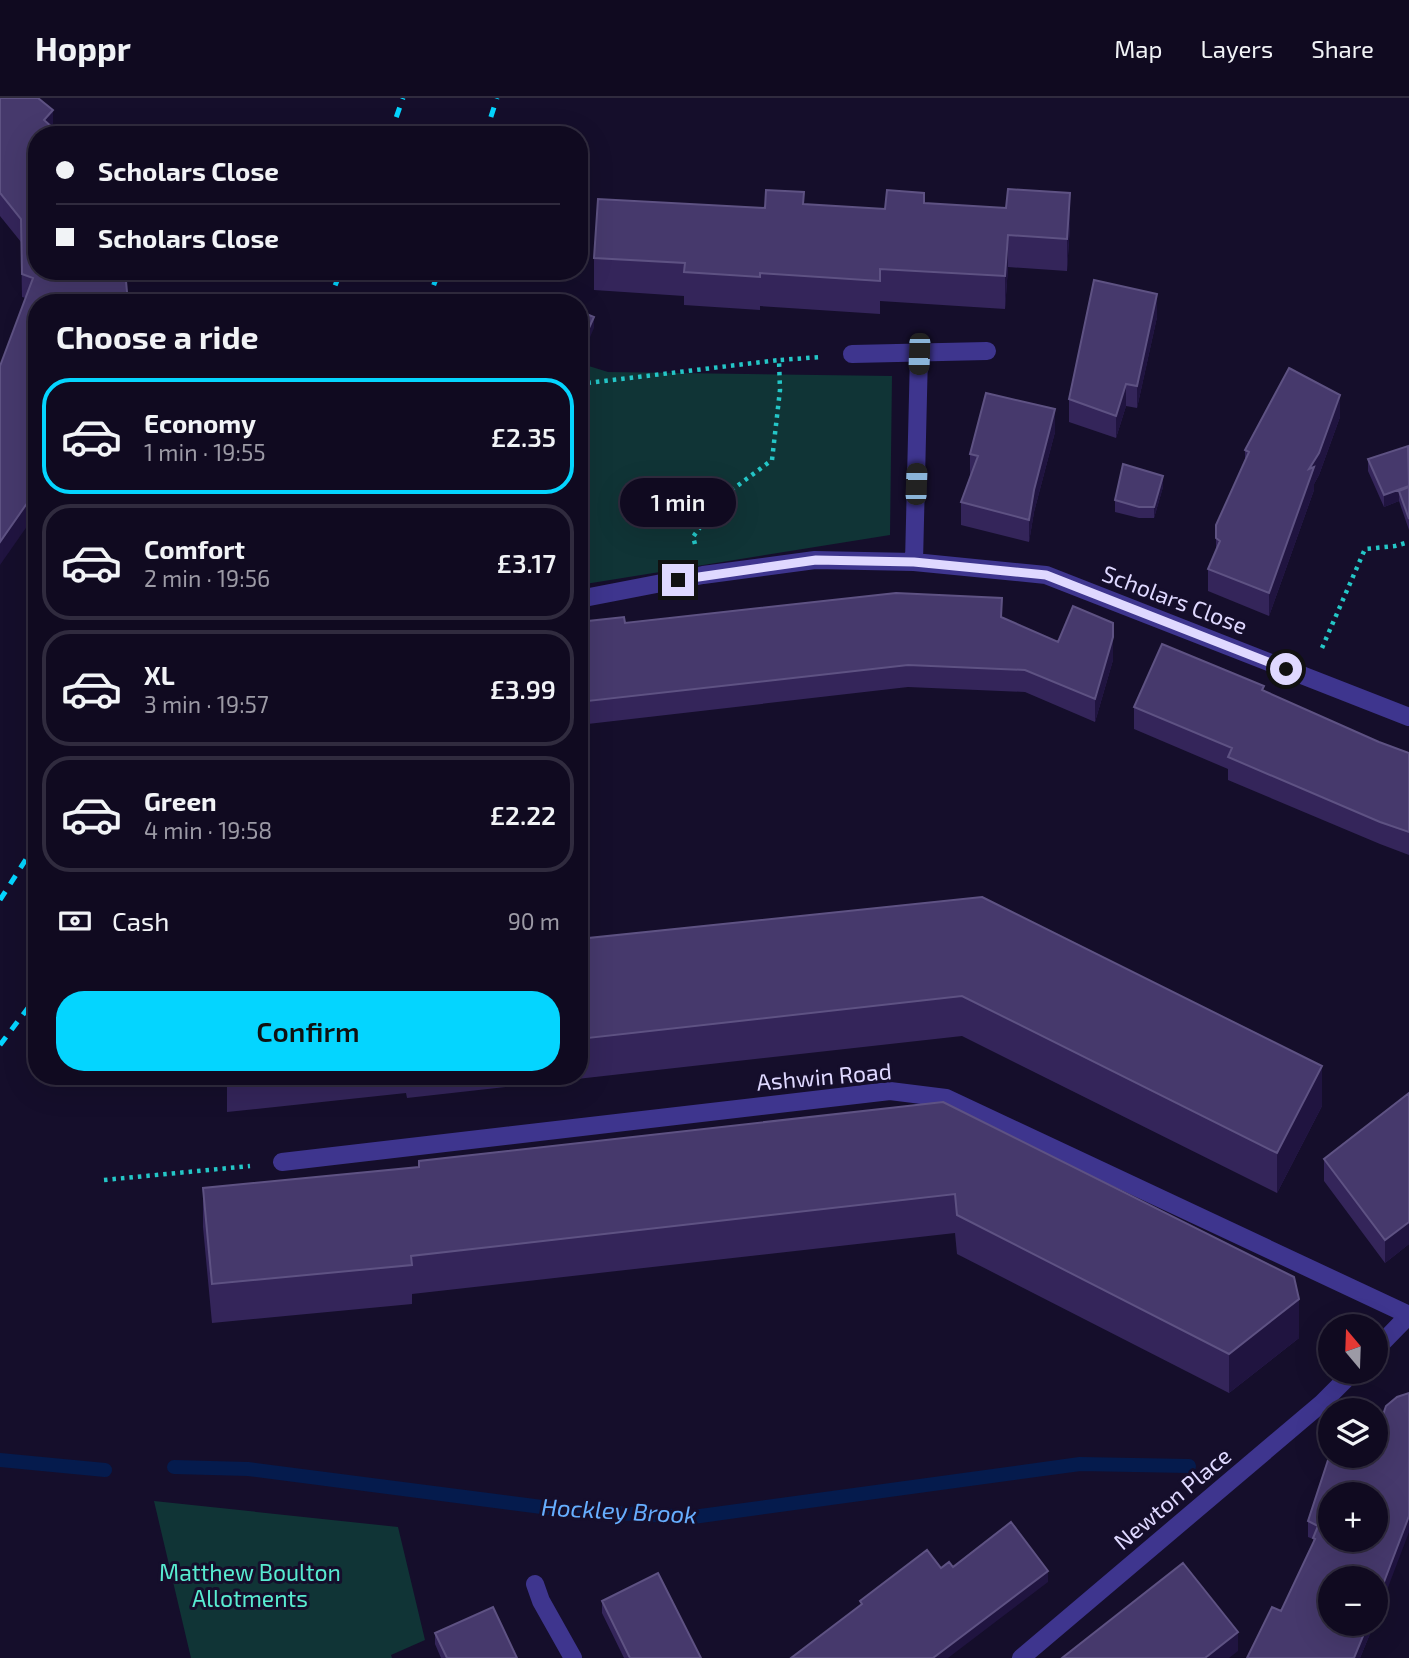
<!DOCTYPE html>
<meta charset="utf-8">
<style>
:root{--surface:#100a20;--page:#191329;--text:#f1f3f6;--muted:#9c9aa5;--line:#302b3e;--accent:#04d5ff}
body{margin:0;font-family:"Exo 2",sans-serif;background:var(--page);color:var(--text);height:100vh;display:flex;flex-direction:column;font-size:26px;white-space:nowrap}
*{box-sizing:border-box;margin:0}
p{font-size:23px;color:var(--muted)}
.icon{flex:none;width:38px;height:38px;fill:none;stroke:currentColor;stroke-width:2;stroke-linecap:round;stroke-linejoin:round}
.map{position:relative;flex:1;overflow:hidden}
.drawer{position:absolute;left:28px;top:196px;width:560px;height:791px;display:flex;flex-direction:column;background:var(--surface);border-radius:28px;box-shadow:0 7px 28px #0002,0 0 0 2px var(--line)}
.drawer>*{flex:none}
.guide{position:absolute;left:28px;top:28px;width:560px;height:154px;border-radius:28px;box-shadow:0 7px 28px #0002,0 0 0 2px var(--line);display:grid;align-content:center;height:154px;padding:0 28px;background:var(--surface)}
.needle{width:46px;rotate:341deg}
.tools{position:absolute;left:1318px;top:1216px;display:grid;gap:14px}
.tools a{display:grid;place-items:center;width:70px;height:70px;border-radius:50%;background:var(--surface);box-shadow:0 7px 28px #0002,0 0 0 2px var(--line);font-size:35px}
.end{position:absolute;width:32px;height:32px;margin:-16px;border:9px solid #dfd8ff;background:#111;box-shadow:0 0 0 4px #111}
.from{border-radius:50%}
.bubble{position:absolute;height:49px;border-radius:24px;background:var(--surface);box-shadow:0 7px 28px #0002,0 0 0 2px var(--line);font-size:23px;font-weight:600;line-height:49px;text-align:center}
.car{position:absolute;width:21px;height:42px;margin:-21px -10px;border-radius:9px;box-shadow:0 0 5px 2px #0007;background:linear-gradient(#222 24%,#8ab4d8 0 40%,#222 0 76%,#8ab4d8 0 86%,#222 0)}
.guide b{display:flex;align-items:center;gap:24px;height:66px;font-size:26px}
.guide b+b{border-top:2px solid var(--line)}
.guide i{width:18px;height:18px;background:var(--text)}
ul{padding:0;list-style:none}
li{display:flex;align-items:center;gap:21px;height:116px;margin:0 14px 10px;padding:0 14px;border:4px solid var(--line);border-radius:28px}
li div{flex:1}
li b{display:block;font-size:26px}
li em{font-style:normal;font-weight:600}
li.selected{border-color:var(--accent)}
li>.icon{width:63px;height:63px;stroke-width:1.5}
h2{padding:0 28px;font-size:32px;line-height:84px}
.pay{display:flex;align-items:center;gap:18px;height:77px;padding:0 28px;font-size:26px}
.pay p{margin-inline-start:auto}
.button{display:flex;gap:14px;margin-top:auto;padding:14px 28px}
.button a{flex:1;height:80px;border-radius:28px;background:var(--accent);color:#111;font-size:28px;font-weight:600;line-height:80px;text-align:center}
header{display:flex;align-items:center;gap:42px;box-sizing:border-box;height:98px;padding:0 35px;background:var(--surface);border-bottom:2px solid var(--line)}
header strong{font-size:33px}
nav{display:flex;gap:38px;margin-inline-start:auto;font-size:24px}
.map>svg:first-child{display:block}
.green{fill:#103436}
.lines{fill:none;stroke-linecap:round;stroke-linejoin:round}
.stream{stroke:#051b4d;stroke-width:14}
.path{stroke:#24c6c7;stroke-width:4.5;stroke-dasharray:3.5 5;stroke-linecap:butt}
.minor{stroke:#3e358e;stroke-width:18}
.rail{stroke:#04d5ff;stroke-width:5;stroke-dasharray:10 9;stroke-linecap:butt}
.wall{fill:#34255a}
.shaded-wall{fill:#201440}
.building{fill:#46396c;stroke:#5e5283;stroke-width:2;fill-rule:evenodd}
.route{stroke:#dfd8ff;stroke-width:9}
.labels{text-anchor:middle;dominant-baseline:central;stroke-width:6;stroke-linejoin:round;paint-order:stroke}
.street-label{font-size:23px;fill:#dfd8ff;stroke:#150e2b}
.park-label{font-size:23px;fill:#58ebd0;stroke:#150e2b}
.water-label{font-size:24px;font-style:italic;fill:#66aeff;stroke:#150e2b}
</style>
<header>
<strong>Hoppr</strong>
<nav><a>Map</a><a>Layers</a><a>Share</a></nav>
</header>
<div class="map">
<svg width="1409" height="1560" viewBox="0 0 1409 1560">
<rect width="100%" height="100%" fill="#150e2b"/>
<path class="green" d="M 579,265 L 608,274 L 892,278 L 890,437 L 579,487 Z
M 154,1403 L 398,1429 L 425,1542 L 391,1557 L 392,1560 L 191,1560 Z"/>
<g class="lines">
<path class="stream" d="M 0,1362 L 105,1372
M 174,1369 L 248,1371 L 573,1413 L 693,1419 L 1080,1366 L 1189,1368"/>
<path class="path" d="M 579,286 L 779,262
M 695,446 L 693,439 L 721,400 L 772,362 L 780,292 L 779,262 L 821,259
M 1322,550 L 1365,451 L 1395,448 L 1409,444
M 104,1082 L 250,1068"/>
<path class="minor" d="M 852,256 L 987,253
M 914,464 L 919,256
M 579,501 L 703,477 L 815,462 L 914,464 L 1046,477 L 1409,619
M 282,1064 L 890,993 L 946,1000 L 1409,1217
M 1376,1251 L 1409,1217
M 535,1486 L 541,1503 L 573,1560
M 1021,1560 L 1322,1305 L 1353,1274"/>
<path class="rail" d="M 390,37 L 403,0
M 485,37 L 497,0
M 328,205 L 341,173
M 427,205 L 439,173
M 0,802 L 37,744
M 0,947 L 37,898"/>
</g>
<path class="wall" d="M 0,0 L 37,173 L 26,200 L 22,199 L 21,144 L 0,118 Z
M 924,105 L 1070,127 L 1067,173 L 1008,169 L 1005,211 L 880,203 L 880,216 L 760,208 L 760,212 L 684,207 L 684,198 L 594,192 L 594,160 L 765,110 L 804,106 L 885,111 Z
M 1157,219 L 1137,310 L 1126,308 L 1116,340 L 1069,324 L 1069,301 Z
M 1340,319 L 1319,377 L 1314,386 L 1314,392 L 1269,518 L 1208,493 L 1208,471 L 1216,453 L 1216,427 L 1245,363 L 1245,352 Z
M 1055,334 L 1034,414 L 1029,444 L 961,427 L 961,404 L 970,378 L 970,356 Z
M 1409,349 L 1409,432 L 1399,403 L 1384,409 L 1368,373 L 1368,361 Z
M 1163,389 L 1154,420 L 1139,420 L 1115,414 L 1115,402 Z
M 1002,520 L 1058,544 L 1113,562 L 1095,624 L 1025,594 L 908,589 L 579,627 L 579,524 L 625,525 Z
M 1264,593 L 1379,644 L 1409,655 L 1409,757 L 1380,746 L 1228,682 L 1228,671 L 1134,631 L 1134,609 Z
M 982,799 L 1322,1008 L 1277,1095 L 962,938 L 407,1000 L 406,995 L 227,1014 L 227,978 L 579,978 L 579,841 Z
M 1409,995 L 1409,1146 L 1385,1165 L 1324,1083 L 1324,1061 Z
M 943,1004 L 1299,1240 L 1229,1295 L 957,1156 L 955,1135 L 412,1196 L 412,1206 L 212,1225 L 203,1129 L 203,1090 L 419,1070 L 419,1063 Z
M 1330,1356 L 1330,1526 L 1374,1526 L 1360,1560 L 1281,1513 L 1313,1445 L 1313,1441 L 1308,1439 L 1308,1423 Z
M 602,1503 L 701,1560 L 624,1560 L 602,1515 Z
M 435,1535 L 517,1560 L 441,1560 L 435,1546 Z"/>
<path class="shaded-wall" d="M 53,12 L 53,35 L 44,22 Z
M 1070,95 L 1070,127 L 1067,173 L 1067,141 Z
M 1008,137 L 1008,169 L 1005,211 L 1005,178 Z
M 1157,196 L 1157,219 L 1137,310 L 1137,288 Z
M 594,219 L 594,230 L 579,264 L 579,252 Z
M 1126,286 L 1126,308 L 1116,340 L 1116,318 Z
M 1340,297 L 1340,319 L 1319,377 L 1314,386 L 1314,392 L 1269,518 L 1269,495 L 1309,371 Z
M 1055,311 L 1055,334 L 1034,414 L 1029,444 L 1029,422 L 1034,392 Z
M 1163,378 L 1163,389 L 1154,420 L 1154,409 Z
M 1409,388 L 1409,399 L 1399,393 L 1399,403 L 1384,409 L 1384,397 Z
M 37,391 L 37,414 L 0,467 L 0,444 Z
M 1113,539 L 1113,562 L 1095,624 L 1095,601 Z
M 1322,968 L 1322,1008 L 1277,1095 L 1277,1055 Z
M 1409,1124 L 1409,1146 L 1385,1165 L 1385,1142 Z
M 1299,1201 L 1299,1240 L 1229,1295 L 1229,1256 Z
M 1409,1418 L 1409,1434 L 1376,1521 L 1376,1505 Z
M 1048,1473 L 1048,1484 L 948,1560 L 933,1560 Z
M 1368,1526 L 1374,1526 L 1360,1560 L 1354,1560 Z
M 1238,1534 L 1238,1553 L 1229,1560 L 1205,1560 Z"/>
<path class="building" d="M 0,0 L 38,0 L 53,12 L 44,22 L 61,37 L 37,37 L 37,173 L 95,173 L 95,183 L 126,183 L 128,205 L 37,205 L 37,391 L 0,444 L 0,268 L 33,180 L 22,176 L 21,121 L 0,95 Z
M 1008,91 L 1070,95 L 1067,141 L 1008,137 L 1005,178 L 880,171 L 880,183 L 760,175 L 760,179 L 684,174 L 685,165 L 594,160 L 598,101 L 765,110 L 766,92 L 804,94 L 803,106 L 885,111 L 887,92 L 924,95 L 924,105 L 1006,110 Z
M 1094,182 L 1157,196 L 1137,288 L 1126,286 L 1116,318 L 1069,301 Z
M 579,213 L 594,219 L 579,252 Z
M 1289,270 L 1340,297 L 1319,355 L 1309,371 L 1314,369 L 1269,495 L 1208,471 L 1220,443 L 1216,440 L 1216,427 L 1249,354 L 1245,352 Z
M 986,295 L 1055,311 L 1034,392 L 1029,422 L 961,404 L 978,358 L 970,356 Z
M 1408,348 L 1409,388 L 1384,397 L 1368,361 Z
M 1123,366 L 1163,378 L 1154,409 L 1139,409 L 1115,402 Z
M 1409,389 L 1409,421 L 1399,393 Z
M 896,495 L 1002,500 L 1001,519 L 1058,544 L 1073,508 L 1113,525 L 1113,539 L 1095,601 L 1025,572 L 908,567 L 579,604 L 579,524 L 624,519 L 625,525 Z
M 1162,546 L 1264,588 L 1262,592 L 1379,644 L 1409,655 L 1409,734 L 1380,724 L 1228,659 L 1232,650 L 1134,609 Z
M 982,799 L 1322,968 L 1277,1055 L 962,898 L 579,941 L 579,841 Z
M 1409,995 L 1409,1124 L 1385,1142 L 1324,1061 Z
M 943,1004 L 1294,1179 L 1299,1201 L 1229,1256 L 957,1117 L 955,1096 L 411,1158 L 412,1167 L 212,1186 L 203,1090 L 419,1069 L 419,1063 Z
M 1409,1295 L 1409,1418 L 1376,1505 L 1376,1480 L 1330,1480 L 1330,1526 L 1368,1526 L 1354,1560 L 1247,1560 L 1272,1509 L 1281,1513 L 1315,1441 L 1313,1440 L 1318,1428 L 1308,1423 L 1330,1356 L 1330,1358 L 1339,1358 L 1365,1366 L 1368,1358 L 1376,1358 L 1376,1337 L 1386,1308 L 1397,1299 ZM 1330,1396 L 1376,1396 L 1376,1442 L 1330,1442 Z
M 1011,1424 L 1048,1473 L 933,1560 L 791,1560 L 862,1506 L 860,1503 L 927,1452 L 941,1470 L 949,1464 L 953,1469 Z
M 1183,1465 L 1238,1534 L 1205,1560 L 1062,1560 Z
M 658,1475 L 701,1560 L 630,1560 L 602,1503 Z
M 493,1509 L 517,1560 L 447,1560 L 435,1535 Z"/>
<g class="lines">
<path class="route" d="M 678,482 L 816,462 L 914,464 L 1046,477 L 1286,571"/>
</g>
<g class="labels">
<g class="street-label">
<text transform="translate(1175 501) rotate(21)">Scholars Close</text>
<text transform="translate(824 978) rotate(-5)">Ashwin Road</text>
<text transform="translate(1172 1400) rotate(-40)">Newton Place</text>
</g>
<g class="park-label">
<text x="250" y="1474">Matthew Boulton<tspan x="250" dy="26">Allotments</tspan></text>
</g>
<g class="water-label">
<text transform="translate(619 1412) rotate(3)">Hockley Brook</text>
</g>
</g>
</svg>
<div class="tools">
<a><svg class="needle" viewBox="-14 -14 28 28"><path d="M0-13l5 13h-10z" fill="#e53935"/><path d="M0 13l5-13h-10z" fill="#9c9aa5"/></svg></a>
<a><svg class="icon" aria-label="layers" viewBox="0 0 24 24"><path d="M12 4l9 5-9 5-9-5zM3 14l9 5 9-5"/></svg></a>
<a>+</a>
<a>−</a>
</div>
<i class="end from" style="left:1286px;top:571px"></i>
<i class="end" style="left:678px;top:482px"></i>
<div class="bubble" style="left:620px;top:380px;width:116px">1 min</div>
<i class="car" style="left:919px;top:256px;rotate:182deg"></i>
<i class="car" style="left:916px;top:386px;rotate:2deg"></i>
<div class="guide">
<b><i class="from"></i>Scholars Close</b>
<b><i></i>Scholars Close</b>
</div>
<section class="drawer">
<h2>Choose a ride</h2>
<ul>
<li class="selected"><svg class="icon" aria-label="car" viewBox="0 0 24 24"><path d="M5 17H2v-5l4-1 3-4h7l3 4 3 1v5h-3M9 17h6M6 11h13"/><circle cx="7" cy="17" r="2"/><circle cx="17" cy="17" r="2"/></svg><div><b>Economy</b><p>1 min · 19:55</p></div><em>£2.35</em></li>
<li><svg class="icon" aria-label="car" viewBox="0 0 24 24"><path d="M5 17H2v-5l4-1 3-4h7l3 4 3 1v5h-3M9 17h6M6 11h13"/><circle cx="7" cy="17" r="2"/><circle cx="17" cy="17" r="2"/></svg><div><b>Comfort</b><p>2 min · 19:56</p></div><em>£3.17</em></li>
<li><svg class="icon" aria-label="car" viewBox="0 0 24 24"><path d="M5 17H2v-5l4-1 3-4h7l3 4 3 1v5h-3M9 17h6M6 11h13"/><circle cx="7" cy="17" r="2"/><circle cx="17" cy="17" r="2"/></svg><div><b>XL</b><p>3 min · 19:57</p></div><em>£3.99</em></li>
<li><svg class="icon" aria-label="car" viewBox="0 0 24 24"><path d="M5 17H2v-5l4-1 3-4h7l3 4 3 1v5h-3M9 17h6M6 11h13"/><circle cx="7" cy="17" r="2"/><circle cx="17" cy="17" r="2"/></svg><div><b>Green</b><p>4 min · 19:58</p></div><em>£2.22</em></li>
</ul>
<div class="pay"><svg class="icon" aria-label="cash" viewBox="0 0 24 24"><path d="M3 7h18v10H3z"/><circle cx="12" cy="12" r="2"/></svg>Cash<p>90 m</p></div>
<div class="button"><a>Confirm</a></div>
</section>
</div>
